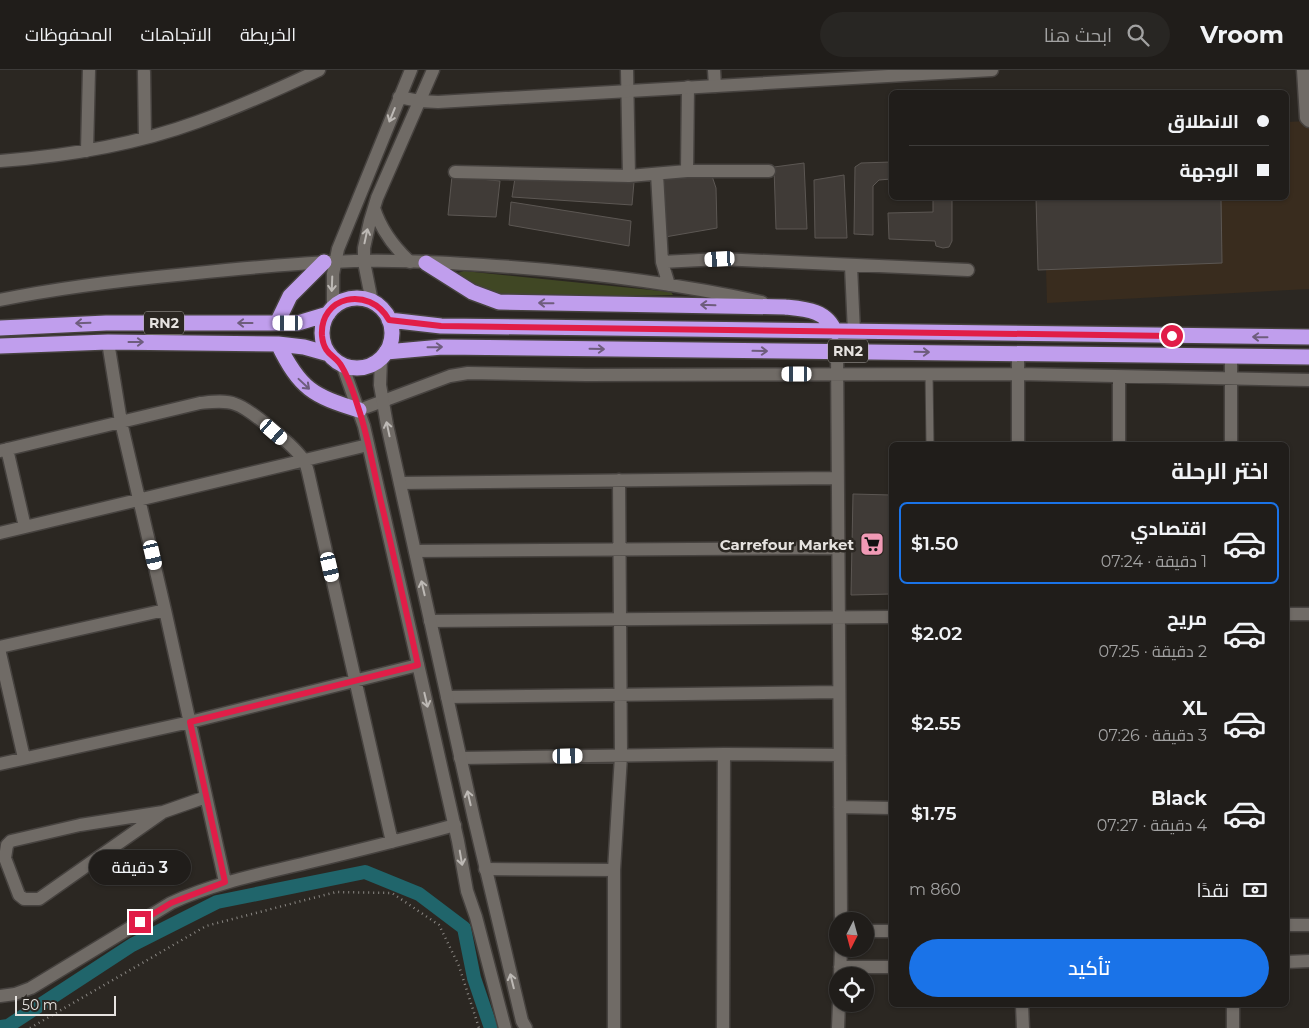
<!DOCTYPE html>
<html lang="ar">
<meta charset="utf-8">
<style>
:root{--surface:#201d1a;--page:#282623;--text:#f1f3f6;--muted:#a2a2a2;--line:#3d3b39;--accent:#1a73e8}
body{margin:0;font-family:Montserrat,Cairo,sans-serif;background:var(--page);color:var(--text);direction:rtl;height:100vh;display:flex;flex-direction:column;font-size:19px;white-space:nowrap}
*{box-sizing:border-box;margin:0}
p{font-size:16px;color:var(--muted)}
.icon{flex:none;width:28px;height:28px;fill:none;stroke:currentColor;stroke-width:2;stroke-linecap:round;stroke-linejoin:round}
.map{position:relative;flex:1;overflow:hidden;direction:ltr}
.sheet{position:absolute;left:889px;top:372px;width:400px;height:565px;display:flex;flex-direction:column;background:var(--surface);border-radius:8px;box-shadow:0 1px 4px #0004,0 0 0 1px var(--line);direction:rtl}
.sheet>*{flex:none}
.banner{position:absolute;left:889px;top:20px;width:400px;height:110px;border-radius:8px;box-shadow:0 1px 4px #0004,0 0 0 1px var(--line);direction:rtl;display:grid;align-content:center;height:110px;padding:0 20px;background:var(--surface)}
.needle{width:32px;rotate:186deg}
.tools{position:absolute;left:829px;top:842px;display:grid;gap:10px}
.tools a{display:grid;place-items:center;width:45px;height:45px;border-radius:50%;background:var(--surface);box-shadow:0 1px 4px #0004,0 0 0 1px var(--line);font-size:25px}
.scale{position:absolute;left:15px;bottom:12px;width:101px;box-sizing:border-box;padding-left:5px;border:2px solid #e6e3e0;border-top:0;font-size:14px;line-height:18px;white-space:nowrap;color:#e6e3e0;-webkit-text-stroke:4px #2b2722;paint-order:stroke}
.end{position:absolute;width:22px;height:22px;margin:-11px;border:6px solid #e11d48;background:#fff;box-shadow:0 0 0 2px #fff}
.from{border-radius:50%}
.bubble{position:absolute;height:35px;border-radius:18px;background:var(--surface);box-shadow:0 1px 4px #0004,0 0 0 1px var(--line);font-size:16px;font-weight:600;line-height:35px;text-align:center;direction:rtl}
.car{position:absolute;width:15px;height:30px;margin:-15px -8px;border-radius:6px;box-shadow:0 0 4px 1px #0007;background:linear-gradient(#fff 24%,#345 0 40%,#fff 0 76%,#345 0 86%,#fff 0)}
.banner b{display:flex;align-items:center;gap:18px;height:48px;font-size:19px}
.banner b+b{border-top:1px solid var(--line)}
.banner i{width:12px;height:12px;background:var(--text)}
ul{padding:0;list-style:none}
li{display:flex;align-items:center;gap:15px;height:82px;margin:0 10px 8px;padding:0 10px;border:2px solid transparent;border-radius:8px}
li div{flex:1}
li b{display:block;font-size:19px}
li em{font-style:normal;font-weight:600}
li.on{border-color:var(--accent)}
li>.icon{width:45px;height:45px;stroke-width:1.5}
h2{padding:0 20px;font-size:22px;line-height:60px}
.pay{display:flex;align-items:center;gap:12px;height:55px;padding:0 20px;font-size:19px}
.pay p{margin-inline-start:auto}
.cta{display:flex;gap:10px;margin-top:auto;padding:10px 20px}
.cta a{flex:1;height:58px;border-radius:30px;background:var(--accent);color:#fff;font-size:20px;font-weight:600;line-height:58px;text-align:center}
header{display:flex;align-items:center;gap:30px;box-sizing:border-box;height:70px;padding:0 25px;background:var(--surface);border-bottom:1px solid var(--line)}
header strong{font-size:24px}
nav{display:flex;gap:28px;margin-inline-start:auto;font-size:18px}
.search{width:350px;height:45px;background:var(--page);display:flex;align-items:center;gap:12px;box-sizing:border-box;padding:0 18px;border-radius:28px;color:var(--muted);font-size:19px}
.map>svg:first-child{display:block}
.industrial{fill:#392c1e}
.green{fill:#404724}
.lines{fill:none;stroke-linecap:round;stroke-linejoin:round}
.canal{stroke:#20656b;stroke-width:14}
.building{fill:#403b37;stroke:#5c5753}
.lane-casing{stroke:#46423f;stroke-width:9}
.street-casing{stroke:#46423f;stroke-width:15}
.secondary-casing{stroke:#46423f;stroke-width:15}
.highway-casing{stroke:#46423f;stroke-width:18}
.path{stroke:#8b8884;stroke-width:2.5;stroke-dasharray:1 4;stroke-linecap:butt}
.lane{stroke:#706b66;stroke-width:7}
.street{stroke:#706b66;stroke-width:12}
.secondary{stroke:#706b66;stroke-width:12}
.highway{stroke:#c09eed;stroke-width:15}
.oneway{stroke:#bdb9b5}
.oneway2{stroke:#6e5d7d}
.route{stroke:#e11d48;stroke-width:6}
.labels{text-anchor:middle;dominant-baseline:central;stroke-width:5;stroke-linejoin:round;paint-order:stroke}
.shield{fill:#2b2722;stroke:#aeaba7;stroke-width:1}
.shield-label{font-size:14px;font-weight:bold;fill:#e6e3e0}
.poi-label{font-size:15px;font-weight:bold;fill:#e6e3e0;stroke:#2b2722;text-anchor:end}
</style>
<header>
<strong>Vroom</strong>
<div class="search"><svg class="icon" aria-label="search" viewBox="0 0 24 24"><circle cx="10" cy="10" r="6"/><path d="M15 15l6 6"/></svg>ابحث هنا</div>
<nav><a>الخريطة</a><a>الاتجاهات</a><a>المحفوظات</a></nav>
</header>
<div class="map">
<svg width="1309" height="958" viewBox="0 0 1309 958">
<rect width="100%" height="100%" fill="#2b2722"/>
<path class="industrial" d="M 1309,51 L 1309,219 L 1047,233 L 1044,128 L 1286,128 L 1286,52 Z"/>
<path class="green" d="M 464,201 L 671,222 L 673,225 L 581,227 L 496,225 L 458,208 L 458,203 Z"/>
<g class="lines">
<path class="canal" d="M 0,957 L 8,956 L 132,875 L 217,832 L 365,802 L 419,824 L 464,858 L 474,908 L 491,958"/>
</g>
<path class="building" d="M 891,92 L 891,109 L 879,110 L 873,116 L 873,165 L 854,164 L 855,97 L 861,93 Z
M 804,93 L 807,159 L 776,159 L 774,97 Z
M 844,105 L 847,168 L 815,168 L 814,110 Z
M 452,106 L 500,111 L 496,147 L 448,145 Z
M 712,106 L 716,118 L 717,158 L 665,167 L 663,109 Z
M 515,108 L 634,112 L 632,135 L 512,127 Z
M 933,128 L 952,128 L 952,171 L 949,177 L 943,178 L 936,176 L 935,171 L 889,169 L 888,143 L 933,142 Z
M 1036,128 L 1221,128 L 1222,193 L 1038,200 Z
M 511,132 L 631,151 L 629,176 L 509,155 Z
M 853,424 L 891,425 L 891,524 L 851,525 Z"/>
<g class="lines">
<g class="lane-casing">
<path id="lane" d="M 929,304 L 930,375"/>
</g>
<g class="street-casing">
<path id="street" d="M 627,0 L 629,106
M 714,0 L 715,16
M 1303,0 L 1306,48 L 1309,51
M 144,2 L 145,68
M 87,81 L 89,0
M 0,91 C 67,86 134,75 197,52 C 239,37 279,19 319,0
M 687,101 L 688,17
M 455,102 L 629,106 L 687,101 L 769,101
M 657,104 L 662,192 L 669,215
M 662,192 L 720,189 L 968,200
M 851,196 L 854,262
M 0,230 C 62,217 124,210 187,204 C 236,199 284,194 333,192 C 383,189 434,192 483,195 C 577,201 671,212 762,232
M 108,272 L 121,352 L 165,540 L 225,812
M 837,281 L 841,851
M 1018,283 L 1018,375
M 1231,285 L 1231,375
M 1119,307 L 1119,375
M 359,340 L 450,306 L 468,303 L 586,305 L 1019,304 L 1309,310
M 7,379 L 25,457
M 0,381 L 200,333 C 211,332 225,330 235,334 C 249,338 297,378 304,391 C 306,394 307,398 308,402 L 392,772
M 400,413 L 837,408
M 0,463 L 368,375
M 415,481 L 838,478
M 1286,544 L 1309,544
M 430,551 L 891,547
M 0,577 L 165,540
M 0,583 L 24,688
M 447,627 L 839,622
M 460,688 L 724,684 L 840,685
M 0,694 L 190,652 L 418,595
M 840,737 L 891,738
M 163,742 L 80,755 L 11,771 L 7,775 L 5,788 L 19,825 L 24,829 L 39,829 L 163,742 L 206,727
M 485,799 L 614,800
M 1286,855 L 1309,855
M 865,861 L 891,861
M 1286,892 L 1309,891
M 840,897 L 891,897
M 840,906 L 841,879
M 0,926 L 15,924 L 31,918 L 171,833 C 214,813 260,804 306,793 C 356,781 405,769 455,755
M 1022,935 L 1023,958
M 1233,935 L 1233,958
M 614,958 L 614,800 L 621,686 L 619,410
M 723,958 L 724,684
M 838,958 L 839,934"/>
</g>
<g class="secondary-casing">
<path id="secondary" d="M 399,27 L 419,31 L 438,32 L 992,0
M 374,138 C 381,160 393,176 410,192
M 372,232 L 364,192 L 364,178 L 370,151 L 377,128 L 433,0
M 333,238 L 333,204 L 338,179 L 411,0
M 381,289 L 380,315 L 387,355 L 474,749 L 522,951 L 526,958
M 342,294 L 364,356 L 458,771 L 467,821 L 476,847 L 505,958"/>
</g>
<g class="highway-casing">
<path id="highway" d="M 426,193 L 472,222 L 499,232 L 785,237 C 805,239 827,240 835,262
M322 263a35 35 0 1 1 70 0a35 35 0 1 1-70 0Z
M 389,250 L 441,256 L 1309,267
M 277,253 L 290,226 L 324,192
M 0,258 L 106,253 L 298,253 L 328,244
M 278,274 C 300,319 313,326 359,340
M 0,276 L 108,272 L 278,274 L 304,277 L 329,284
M 386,282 L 442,277 L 1309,287"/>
</g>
<path class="path" d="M 30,958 L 206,856 L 336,822 L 392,823 L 439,855 L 459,896 L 479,958"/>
<use href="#lane" class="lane"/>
<use href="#street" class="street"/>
<use href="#secondary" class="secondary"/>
<use href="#highway" class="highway"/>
</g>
<defs><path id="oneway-shaft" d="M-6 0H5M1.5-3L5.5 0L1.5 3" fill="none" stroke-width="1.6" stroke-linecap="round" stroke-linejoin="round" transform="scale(1.25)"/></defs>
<g class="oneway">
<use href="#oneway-shaft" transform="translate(392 45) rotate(112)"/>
<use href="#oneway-shaft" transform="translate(366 166) rotate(-78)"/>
<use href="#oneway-shaft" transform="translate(332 214) rotate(92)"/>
<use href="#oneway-shaft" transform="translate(388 359) rotate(-102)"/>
<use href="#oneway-shaft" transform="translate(423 518) rotate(-103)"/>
<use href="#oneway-shaft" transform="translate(426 630) rotate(77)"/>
<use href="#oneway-shaft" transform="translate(469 728) rotate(-103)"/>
<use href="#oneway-shaft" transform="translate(461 788) rotate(80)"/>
<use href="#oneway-shaft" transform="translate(512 911) rotate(-104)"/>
</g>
<g class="oneway2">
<use href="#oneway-shaft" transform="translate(546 233) rotate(-179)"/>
<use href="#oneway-shaft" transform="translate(708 235) rotate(-178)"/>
<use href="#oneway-shaft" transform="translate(83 253) rotate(178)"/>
<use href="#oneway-shaft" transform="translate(245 253) rotate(-180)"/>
<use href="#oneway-shaft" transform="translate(1260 267) rotate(-179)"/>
<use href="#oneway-shaft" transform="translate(136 272)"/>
<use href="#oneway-shaft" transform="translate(435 277) rotate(-1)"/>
<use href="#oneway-shaft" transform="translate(597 279) rotate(1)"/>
<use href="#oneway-shaft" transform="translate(760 281) rotate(1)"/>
<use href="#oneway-shaft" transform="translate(922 282) rotate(1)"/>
<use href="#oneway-shaft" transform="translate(304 314) rotate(43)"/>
</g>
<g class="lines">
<path class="route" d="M 140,852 L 171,833 L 225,812 L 190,652 L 418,595 C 406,541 394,486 381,432 C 374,402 369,372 360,343 C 355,328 350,310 342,297 C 336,285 324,286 322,266 C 319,226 369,215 389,250 L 441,256 L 1172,266"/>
</g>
<defs>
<g id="supermarket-square" transform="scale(1.25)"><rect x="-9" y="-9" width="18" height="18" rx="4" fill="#f09ab5" stroke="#2b2722"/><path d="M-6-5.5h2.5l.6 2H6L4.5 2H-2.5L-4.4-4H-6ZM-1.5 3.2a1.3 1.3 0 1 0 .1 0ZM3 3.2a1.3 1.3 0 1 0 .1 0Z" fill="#111"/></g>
</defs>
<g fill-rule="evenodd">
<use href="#supermarket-square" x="872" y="474"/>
</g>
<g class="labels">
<g class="shield">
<rect x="144" y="241.5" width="40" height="23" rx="4"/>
<rect x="828" y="269.5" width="40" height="23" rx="4"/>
</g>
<g class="shield-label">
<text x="164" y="253">RN2</text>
<text x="848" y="281">RN2</text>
</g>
<g class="poi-label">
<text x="854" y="474">Carrefour Market</text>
</g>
</g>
</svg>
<div class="tools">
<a><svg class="needle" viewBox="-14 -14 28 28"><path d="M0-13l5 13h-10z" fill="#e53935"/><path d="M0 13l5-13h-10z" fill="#a2a2a2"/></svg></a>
<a><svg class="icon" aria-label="locate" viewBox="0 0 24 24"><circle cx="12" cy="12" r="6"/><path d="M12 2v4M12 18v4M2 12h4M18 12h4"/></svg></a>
</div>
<div class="scale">50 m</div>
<i class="end from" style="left:1172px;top:266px"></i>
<i class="end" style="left:140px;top:852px"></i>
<div class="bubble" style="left:89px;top:780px;width:102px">3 دقيقة</div>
<i class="car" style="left:720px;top:189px;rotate:267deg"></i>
<i class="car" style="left:288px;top:253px;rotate:270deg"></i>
<i class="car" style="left:797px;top:304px;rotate:270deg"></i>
<i class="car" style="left:274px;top:362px;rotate:131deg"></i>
<i class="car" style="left:153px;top:485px;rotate:167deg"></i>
<i class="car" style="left:330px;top:497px;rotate:167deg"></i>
<i class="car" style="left:568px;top:686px;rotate:89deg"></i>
<div class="banner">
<b><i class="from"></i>الانطلاق</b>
<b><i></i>الوجهة</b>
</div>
<section class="sheet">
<h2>اختر الرحلة</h2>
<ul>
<li class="on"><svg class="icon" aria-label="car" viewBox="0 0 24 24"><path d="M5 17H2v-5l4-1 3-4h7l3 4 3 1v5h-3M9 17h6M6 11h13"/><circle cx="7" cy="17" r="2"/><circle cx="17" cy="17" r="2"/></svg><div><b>اقتصادي</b><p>1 دقيقة · 07:24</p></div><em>$1.50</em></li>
<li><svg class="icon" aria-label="car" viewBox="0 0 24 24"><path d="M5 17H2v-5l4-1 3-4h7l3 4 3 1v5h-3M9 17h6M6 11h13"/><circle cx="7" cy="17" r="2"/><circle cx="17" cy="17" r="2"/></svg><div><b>مريح</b><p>2 دقيقة · 07:25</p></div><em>$2.02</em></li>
<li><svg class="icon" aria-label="car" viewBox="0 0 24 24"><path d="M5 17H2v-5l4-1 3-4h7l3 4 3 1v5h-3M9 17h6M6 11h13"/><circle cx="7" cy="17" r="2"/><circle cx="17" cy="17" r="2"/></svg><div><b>XL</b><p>3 دقيقة · 07:26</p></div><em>$2.55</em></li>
<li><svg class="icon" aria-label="car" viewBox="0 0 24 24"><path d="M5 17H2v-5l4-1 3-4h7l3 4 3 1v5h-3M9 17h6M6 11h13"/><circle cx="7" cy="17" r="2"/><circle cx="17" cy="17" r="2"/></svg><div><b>Black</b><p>4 دقيقة · 07:27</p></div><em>$1.75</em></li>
</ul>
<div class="pay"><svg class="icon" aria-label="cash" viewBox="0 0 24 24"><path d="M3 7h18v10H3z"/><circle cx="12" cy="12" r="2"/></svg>نقدًا<p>860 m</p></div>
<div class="cta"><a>تأكيد</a></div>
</section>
</div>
